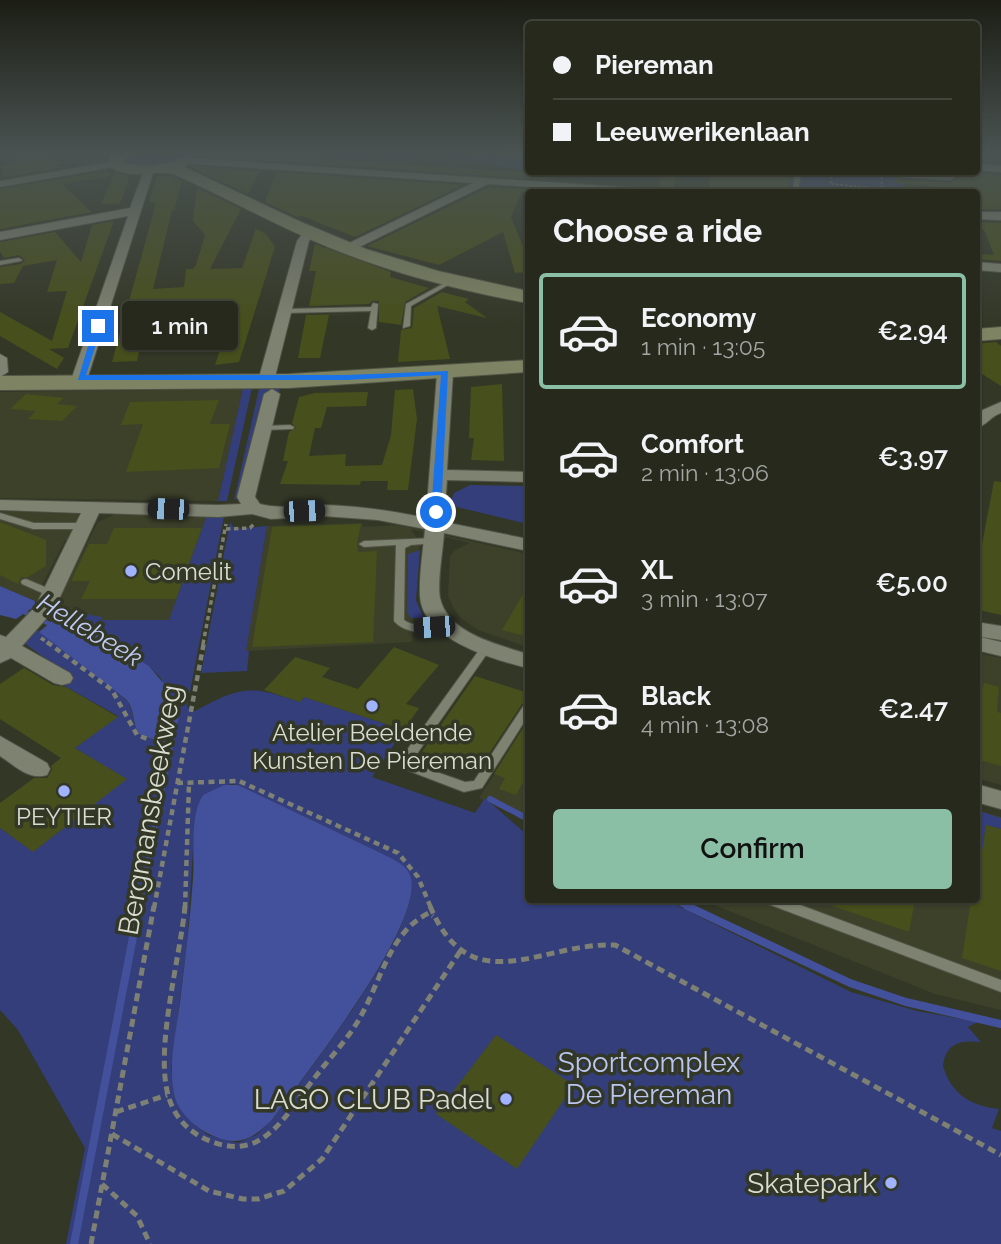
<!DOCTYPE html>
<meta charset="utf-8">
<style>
:root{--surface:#26291c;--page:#2e3125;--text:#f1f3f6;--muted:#a4a6a3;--line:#42453b;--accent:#8abfa5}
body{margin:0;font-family:Raleway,sans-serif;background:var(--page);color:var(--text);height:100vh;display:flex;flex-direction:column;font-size:26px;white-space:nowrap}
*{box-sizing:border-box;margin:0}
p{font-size:23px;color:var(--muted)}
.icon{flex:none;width:38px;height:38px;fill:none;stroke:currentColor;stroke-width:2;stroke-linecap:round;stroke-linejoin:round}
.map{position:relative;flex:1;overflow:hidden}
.details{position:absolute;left:525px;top:189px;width:455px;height:714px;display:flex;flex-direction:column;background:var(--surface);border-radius:7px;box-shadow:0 2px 5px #0004,0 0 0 2px var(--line)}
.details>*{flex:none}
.top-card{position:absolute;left:525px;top:21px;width:455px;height:154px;border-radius:7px;box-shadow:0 2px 5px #0004,0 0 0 2px var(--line);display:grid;align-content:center;height:154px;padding:0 28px;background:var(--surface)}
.end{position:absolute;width:32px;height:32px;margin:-16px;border:9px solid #1a73e8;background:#fff;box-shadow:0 0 0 4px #fff}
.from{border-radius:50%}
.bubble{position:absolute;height:49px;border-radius:7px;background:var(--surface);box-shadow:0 2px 5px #0004,0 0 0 2px var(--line);font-size:23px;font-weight:600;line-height:49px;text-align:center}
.car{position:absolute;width:21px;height:42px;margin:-21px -10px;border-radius:9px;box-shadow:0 0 5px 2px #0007;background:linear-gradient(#222 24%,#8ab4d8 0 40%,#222 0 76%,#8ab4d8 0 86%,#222 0)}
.top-card b{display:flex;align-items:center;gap:24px;height:66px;font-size:26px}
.top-card b+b{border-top:2px solid var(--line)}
.top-card i{width:18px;height:18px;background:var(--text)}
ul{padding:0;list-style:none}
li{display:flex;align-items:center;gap:21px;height:116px;margin:0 14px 10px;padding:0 14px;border:4px solid transparent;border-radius:7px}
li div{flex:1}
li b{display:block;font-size:26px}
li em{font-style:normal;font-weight:600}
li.selected{border-color:var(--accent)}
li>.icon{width:63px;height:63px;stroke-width:1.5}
h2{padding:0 28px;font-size:32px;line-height:84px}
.cta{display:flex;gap:14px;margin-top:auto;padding:14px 28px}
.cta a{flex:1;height:80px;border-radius:7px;background:var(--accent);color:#111;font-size:28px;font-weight:600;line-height:80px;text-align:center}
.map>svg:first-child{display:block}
.built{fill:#3d412a}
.green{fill:#333e7b;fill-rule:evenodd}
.water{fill:#43509c}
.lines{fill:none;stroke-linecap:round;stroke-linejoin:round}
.stream-far2{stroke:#43509c;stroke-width:4.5}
.stream-far1{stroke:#43509c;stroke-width:6}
.stream{stroke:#43509c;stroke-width:8}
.building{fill:#474f1c}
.lane-casing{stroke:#505345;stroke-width:2}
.street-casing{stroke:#505345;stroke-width:2}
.secondary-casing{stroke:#505345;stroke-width:2}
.path-far3{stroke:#7d8072;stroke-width:2;stroke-dasharray:2.5 2;stroke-linecap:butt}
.path-far2{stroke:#7d8072;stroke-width:3.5;stroke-dasharray:4.5 3.5;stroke-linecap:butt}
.path-far1{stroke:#7d8072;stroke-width:4.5;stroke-dasharray:6 4.5;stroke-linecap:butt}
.path{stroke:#7d8072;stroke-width:5;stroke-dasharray:8 5;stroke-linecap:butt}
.lane{fill:#7e8270;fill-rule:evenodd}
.street{fill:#7e8270;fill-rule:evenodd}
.secondary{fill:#7e8463;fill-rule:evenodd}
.route{fill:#1a73e8}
.poi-dot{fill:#a1b3fd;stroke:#333726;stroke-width:2.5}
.labels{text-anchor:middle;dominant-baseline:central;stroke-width:7;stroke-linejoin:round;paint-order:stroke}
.poi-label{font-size:24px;fill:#d9dcd1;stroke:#333726}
.water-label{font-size:26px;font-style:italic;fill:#bfcaf5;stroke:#333726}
.near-street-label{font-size:28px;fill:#d9dcd1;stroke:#333726}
.near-park-label{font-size:28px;fill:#bac5f0;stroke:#333726}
.near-poi-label{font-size:28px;fill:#d9dcd1;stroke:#333726;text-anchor:end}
</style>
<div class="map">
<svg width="1001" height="1244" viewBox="0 0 1001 1244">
<rect width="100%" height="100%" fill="#333726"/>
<path class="built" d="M 243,389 L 218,501 L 0,498 L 0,392 Z
M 0,511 L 78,514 L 78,522 L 70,540 L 65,540 L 38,593 L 43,595 L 35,601 L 0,586 Z
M 116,514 L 213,516 L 201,558 L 149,666 L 72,618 L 51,615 L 98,522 Z
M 362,523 L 363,527 L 399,525 L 528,554 L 528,647 L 478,630 L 461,618 L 454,609 L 448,595 L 450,556 L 455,550 L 470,543 L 411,529 L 420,544 L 412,642 L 245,651 L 267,526 Z
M 976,653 L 1001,658 L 1001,785 L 977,778 Z
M 528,722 L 528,819 L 479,798 Z
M 977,810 L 1001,817 L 1001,1010 L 935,994 L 702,900 L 976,900 Z"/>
<path class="green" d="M 138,152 L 177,152 L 182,158 L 150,168 L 123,162 L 129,154 Z
M 326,152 L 528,152 L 528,168 L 524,171 L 433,153 L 402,161 L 381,153 L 364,157 L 333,156 Z
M 684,172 L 766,172 L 767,181 L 787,172 L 778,172 L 899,172 L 904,189 L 943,192 L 797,192 L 798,186 L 717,180 L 720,174 Z
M 243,388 L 252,388 L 227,501 L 218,501 Z
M 280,388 L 279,392 L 266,393 L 252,436 L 239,497 L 234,500 L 259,389 Z
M 470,485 L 528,486 L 528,524 L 457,507 L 451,500 L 454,493 Z
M 207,515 L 224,516 L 187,707 L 195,711 C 242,686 249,685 300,702 L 304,697 L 404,730 L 372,777 L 475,813 L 485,798 L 525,833 L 528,829 L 528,900 L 666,900 L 851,992 L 917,1011 L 978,1022 L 968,1027 L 981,1042 C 960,1040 946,1043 943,1066 C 951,1094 971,1106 999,1109 L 992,1128 L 1001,1131 L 1001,1244 L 66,1244 L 85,1148 L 18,1030 L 0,1010 L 0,828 L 34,851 L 126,779 L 75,748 L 118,716 L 61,684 L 53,664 L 24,643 L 36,629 L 127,700 C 134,711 132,723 139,734 L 157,741 L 167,700 L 161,678 L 149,666 L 72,618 L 49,614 L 64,610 L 102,617 L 101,620 L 169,620 ZM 231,784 L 238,785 L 381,853 C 392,860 408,866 411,881 C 420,932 304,1076 272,1120 L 256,1135 L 238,1143 L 208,1135 L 192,1122 L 175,1099 L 171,1070 L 187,944 L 195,819 L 203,795 Z
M 230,522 L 235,529 L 267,526 L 246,651 L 249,651 L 247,671 L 201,673 Z
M 420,550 L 416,600 L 424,619 L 411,618 L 407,612 L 408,554 Z
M 976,810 L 1001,818 L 1001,829 L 986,825 L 980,866 L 977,865 Z"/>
<path class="water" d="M 0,586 L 35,601 L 35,606 L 16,619 L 0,615 Z
M 66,615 L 149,666 L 164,684 L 170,710 L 179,716 L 173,747 L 139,734 C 132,723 135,710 127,700 L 39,632 L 58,616 Z
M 224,785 L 238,785 L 381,853 C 390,858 406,864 410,875 C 428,922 301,1079 272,1120 C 254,1137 241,1147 216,1137 C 200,1131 180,1115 175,1098 C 167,1067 176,1033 180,1002 C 185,961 190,920 193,879 C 195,853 189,817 203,795 Z"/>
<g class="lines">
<path class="stream-far2" d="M 22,611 L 54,626"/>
<path class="stream-far1" d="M 490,799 L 528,819
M 675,900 L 691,908
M 139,908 L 171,742"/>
<path class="stream" d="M 687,906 L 850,983 L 906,1002 L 1001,1024
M 74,1244 L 139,906"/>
</g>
<path class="building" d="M 40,152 L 63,163 L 50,166 L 64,167 L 4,178 L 1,174 L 5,173 L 0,166 L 18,162 L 15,159 L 22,156 Z
M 215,152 L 296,152 L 290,157 L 553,174 L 550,180 L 214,157 Z
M 192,166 L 260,171 L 248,194 L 190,167 Z
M 109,171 L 110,176 L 62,184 L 92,212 L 0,229 L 0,189 Z
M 115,172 L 129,176 L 124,193 L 119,204 L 101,204 Z
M 276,172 L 463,185 L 355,237 L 302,216 L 297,217 L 265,202 Z
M 662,172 L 678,172 L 673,188 L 659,187 Z
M 737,172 L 793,172 L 788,188 L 780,187 L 780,192 L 709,190 L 711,174 L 737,176 Z
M 896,172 L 900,180 L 950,183 L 957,178 L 956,172 L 1001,175 L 1001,209 L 976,209 L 976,190 L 895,183 Z
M 157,176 L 170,176 L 182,181 L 174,211 L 172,210 L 153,289 L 184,287 L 186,269 L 193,269 L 196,265 L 205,235 L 193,221 L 197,188 L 241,209 L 210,269 L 242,268 L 256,229 L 266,234 L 275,247 L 239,362 L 215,365 L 231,317 L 226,317 L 230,307 L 162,310 L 162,317 L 147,318 L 137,361 L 112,362 L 154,211 L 156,202 L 149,202 Z
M 489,187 L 545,190 L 522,192 L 511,217 L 528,259 L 528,272 L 515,273 L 503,232 L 439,265 L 367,246 Z
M 114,221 L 68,348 L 49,349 L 64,358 L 57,369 L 0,336 L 0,312 L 52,341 L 67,291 L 47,292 L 57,260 L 23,266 L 14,283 L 0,284 L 0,267 L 21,264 L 25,260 L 19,255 L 4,258 L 0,251 L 0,242 L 55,232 L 81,262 L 92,225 Z
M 976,222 L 1001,223 L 1001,261 L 976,259 L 976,254 L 994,255 L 984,230 L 976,227 Z
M 315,244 L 391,272 L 390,277 L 429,288 L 405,302 L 401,325 L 379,322 L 379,301 L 372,301 L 369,304 L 309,306 L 316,271 L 309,271 Z
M 442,292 L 469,299 L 465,302 L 487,318 L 437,306 L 450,359 L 398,362 L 401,330 L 412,328 L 414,308 Z
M 368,314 L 329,315 L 320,358 L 298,358 L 306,315 Z
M 996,342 L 1001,346 L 1001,386 L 976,370 L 976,344 Z
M 502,384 L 504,461 L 471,460 L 474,438 L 469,438 L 471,387 Z
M 413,389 L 417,419 L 408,490 L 387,490 L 388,481 L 361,481 L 360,485 L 280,484 L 288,461 L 283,461 L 288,436 L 289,432 L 296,428 L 292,423 L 299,397 L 315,393 L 368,392 L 366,406 L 327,407 L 321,428 L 315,428 L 309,456 L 346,454 L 345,466 L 382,465 L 391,435 L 395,390 Z
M 26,394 L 64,398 L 57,404 L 77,406 L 62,421 L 28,419 L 36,411 L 10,409 Z
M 219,400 L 210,424 L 230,424 L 219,468 L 126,472 L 143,424 L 121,425 L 130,402 Z
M 994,481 L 1001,482 L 1001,615 L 979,610 L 981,577 L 976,576 Z
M 0,522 L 46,540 L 46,566 L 28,577 L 21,577 L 18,584 L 0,575 Z
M 361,524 L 357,543 L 358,552 L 377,551 L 373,642 L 252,647 L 272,527 Z
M 114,528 L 202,528 L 176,599 L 81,599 L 90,581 L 71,581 L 89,544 L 107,544 Z
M 528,586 L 528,637 L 502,630 Z
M 394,647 L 439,665 L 406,704 L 419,708 L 404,730 L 304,697 L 300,702 L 264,690 L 295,657 L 330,668 L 322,677 L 358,689 Z
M 24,668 L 53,685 L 66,687 L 118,717 L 75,748 L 127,779 L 33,852 L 0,828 L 0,803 L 34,778 L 47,778 L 52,770 L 51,766 L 61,758 L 0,719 L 0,684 Z
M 475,676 L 528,693 L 528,702 L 522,704 L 478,770 L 454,762 L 447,773 L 418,763 L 426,753 L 422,752 Z
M 984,683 L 999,687 L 997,712 L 1001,713 L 1001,766 L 976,759 L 976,705 Z
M 528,720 L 528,786 L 522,784 L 516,795 L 499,789 L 505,778 L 494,774 Z
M 986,825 L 1001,829 L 1001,971 L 962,958 L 971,900 L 976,900 L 976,865 L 980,866 Z
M 821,900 L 915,900 L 909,932 L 821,902 Z
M 496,1035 L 574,1085 L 517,1169 L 436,1114 Z"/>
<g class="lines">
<g class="lane-casing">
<path id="lane" d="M 795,172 L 801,172 L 798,192 L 793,192 Z
M 19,258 L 22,260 L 21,261 L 0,265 L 0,261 Z
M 452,279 L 457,280 L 411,306 L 410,326 L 403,328 L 406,304 Z
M 373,303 L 378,304 L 376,328 L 372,330 L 368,328 L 371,311 L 285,313 L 282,311 L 285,309 L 371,307 Z
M 290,425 L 294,427 L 293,429 L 264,430 L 260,428 L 264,426 Z
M 0,513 L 34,523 L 84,523 L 89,526 L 84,529 L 33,529 L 0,519 Z
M 434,538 L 439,541 L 437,543 L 411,545 L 405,548 L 404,620 C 419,631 439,617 452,626 C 439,636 405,635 394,621 L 396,545 L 364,547 L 359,544 L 364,541 Z
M 26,579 L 57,592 L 58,594 L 57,596 L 49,596 L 22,584 L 21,582 L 22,580 Z
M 486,645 L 491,648 L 414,758 L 414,764 L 465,782 L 474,781 L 524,705 L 528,704 L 528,716 L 482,788 L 464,792 L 404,769 L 402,766 L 404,754 L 482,646 Z
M 766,900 L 787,900 L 1001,980 L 1001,992 L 768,904 Z"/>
</g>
<g class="street-casing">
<path id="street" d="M 187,158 L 650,189 L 656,192 L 608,192 L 488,184 L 349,252 L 345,251 L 345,245 L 473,183 L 183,163 L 183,159 Z
M 115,161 L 120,164 L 119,166 L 0,187 L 0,181 Z
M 976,164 L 1001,166 L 1001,172 L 976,170 Z
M 149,167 L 154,170 L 86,383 L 78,388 L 73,386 L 70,383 L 128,216 L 0,240 L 0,232 L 130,208 L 144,170 Z
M 904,172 L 953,172 L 955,177 L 950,180 L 900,177 L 900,173 Z
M 976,212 L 1001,212 L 1001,220 L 976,219 Z
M 310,228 L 316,232 L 309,241 L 274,381 L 271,384 L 261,384 L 258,381 L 297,241 L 306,229 Z
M 976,262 L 1001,264 L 1001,272 L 976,270 Z
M 0,354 L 7,358 L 8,372 L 0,377 Z
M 445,368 L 453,373 L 447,470 L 528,472 L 528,482 L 447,480 L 444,522 L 528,539 L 528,551 L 444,533 C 443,551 437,582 440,598 C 448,634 500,645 528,654 L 528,668 C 494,660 422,639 420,596 C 419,574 423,551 425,529 L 378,520 L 323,516 L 271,519 L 252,514 L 218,517 L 99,513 L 54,610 L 22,646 L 70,673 L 73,678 L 70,683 L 62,685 L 54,683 L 11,658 L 0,663 L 0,635 L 6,637 L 35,607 L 81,513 L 0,510 L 0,500 L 218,505 L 241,504 L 237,497 L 264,394 L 272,389 L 280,394 L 255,497 L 260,504 C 282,510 304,504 326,505 C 360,506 393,511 426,518 L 437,373 Z
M 1001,402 L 1001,413 C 991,416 986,426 976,428 L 976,413 Z
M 976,622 L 1001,626 L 1001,640 L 976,636 Z
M 976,636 L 1001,642 L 1001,656 L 976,650 Z
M 0,736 L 47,763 L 50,769 L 47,775 C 29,781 14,765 0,756 Z
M 976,784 L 1001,791 L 1001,809 L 976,802 Z"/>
</g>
<g class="secondary-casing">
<path id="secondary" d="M 117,152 L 134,152 L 122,162 C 137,167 155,167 170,162 C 178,160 183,155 192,157 L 194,160 L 184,167 L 301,222 L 366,249 L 438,271 L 528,291 L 528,303 C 461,291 391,273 328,247 C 277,226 229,199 178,176 C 158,166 127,184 108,164 L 110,156 Z
M 1001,327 L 1001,339 L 976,341 L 976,329 Z
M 528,360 L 528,372 L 289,388 L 0,390 L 0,376 L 289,374 Z"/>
</g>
<path class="path-far3" d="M 489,153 L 528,159
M 832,172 L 830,184 L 876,188 L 882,187 L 881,172
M 843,172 L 881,175"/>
<path class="path-far2" d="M 226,529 L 250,528 L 255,523
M 41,638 L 49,644
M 203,644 L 226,524"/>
<path class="path-far1" d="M 47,642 L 112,690 L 137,735 L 150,740
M 177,783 L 239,781 L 398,853 L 418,877 L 431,908
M 154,908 L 204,642
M 185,908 L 189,783"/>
<path class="path" d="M 185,906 C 180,959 155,1046 168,1095 C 174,1117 189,1133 210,1141 C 225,1147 240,1149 256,1142 C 282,1129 298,1098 316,1076 C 332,1055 351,1036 363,1012 C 382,977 391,931 429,913 L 433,916
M 430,906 C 471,1004 541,942 615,945 L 1001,1155
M 116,1112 L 167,1095
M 112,1134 L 209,1191 L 243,1199 L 258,1199 L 284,1191 L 322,1159 L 461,950
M 102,1184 L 137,1216 L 150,1244
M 91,1244 L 154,906"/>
<use href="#lane" class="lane"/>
<use href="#street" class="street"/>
<use href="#secondary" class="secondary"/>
</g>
<linearGradient id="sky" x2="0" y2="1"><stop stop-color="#1c1e15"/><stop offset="0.47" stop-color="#4a5352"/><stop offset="1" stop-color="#4a5352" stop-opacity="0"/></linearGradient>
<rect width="1001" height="326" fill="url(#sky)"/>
<path class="route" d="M 98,324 L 102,326 L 86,375 L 346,375 L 448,371 L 441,512 L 436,515 L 431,512 L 441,375 L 346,380 L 78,380 L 94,326 Z"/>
<g class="poi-dot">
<circle cx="131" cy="571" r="7"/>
<circle cx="372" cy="706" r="7"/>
<circle cx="64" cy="791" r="7"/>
<circle cx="506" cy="1099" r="7"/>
<circle cx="891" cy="1183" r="7"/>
</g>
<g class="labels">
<g class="poi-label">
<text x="145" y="571" text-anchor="start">Comelit</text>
<text x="372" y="732">Atelier Beeldende<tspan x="372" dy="28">Kunsten De Piereman</tspan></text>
<text x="64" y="816">PEYTIER</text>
</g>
<g class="water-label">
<text transform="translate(90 630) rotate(31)">Hellebeek</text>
</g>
<g class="near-street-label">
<text transform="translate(150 810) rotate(-80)">Bergmansbeekweg</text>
</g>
<g class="near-park-label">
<text x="649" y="1062">Sportcomplex<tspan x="649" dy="32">De Piereman</tspan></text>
</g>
<g class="near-poi-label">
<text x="492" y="1099">LAGO CLUB Padel</text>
<text x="877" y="1183">Skatepark</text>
</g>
</g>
</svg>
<i class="end from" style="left:436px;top:512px"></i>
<i class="end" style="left:98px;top:326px"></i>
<div class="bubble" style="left:122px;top:301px;width:116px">1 min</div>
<i class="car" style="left:168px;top:509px;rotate:272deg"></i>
<i class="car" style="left:304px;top:511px;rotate:88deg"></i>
<i class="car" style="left:434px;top:627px;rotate:266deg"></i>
<div class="top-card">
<b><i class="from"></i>Piereman</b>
<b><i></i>Leeuwerikenlaan</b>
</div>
<section class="details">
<h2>Choose a ride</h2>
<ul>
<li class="selected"><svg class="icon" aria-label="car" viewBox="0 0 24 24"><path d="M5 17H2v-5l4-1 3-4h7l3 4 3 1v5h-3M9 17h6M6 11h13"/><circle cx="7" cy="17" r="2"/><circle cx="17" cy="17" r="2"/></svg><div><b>Economy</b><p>1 min · 13:05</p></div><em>€2.94</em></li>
<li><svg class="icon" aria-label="car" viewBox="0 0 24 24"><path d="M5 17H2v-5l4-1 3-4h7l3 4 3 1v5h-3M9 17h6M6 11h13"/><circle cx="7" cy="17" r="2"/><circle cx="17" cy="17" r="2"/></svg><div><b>Comfort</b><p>2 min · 13:06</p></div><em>€3.97</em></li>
<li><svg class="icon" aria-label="car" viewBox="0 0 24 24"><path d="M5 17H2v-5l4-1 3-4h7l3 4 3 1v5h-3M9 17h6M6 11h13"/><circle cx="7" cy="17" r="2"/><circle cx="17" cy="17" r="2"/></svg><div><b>XL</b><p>3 min · 13:07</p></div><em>€5.00</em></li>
<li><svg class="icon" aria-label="car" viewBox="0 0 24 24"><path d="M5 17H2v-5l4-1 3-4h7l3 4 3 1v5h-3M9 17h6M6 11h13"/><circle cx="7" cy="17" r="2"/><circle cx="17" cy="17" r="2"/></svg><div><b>Black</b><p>4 min · 13:08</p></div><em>€2.47</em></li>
</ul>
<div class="cta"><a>Confirm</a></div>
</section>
</div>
